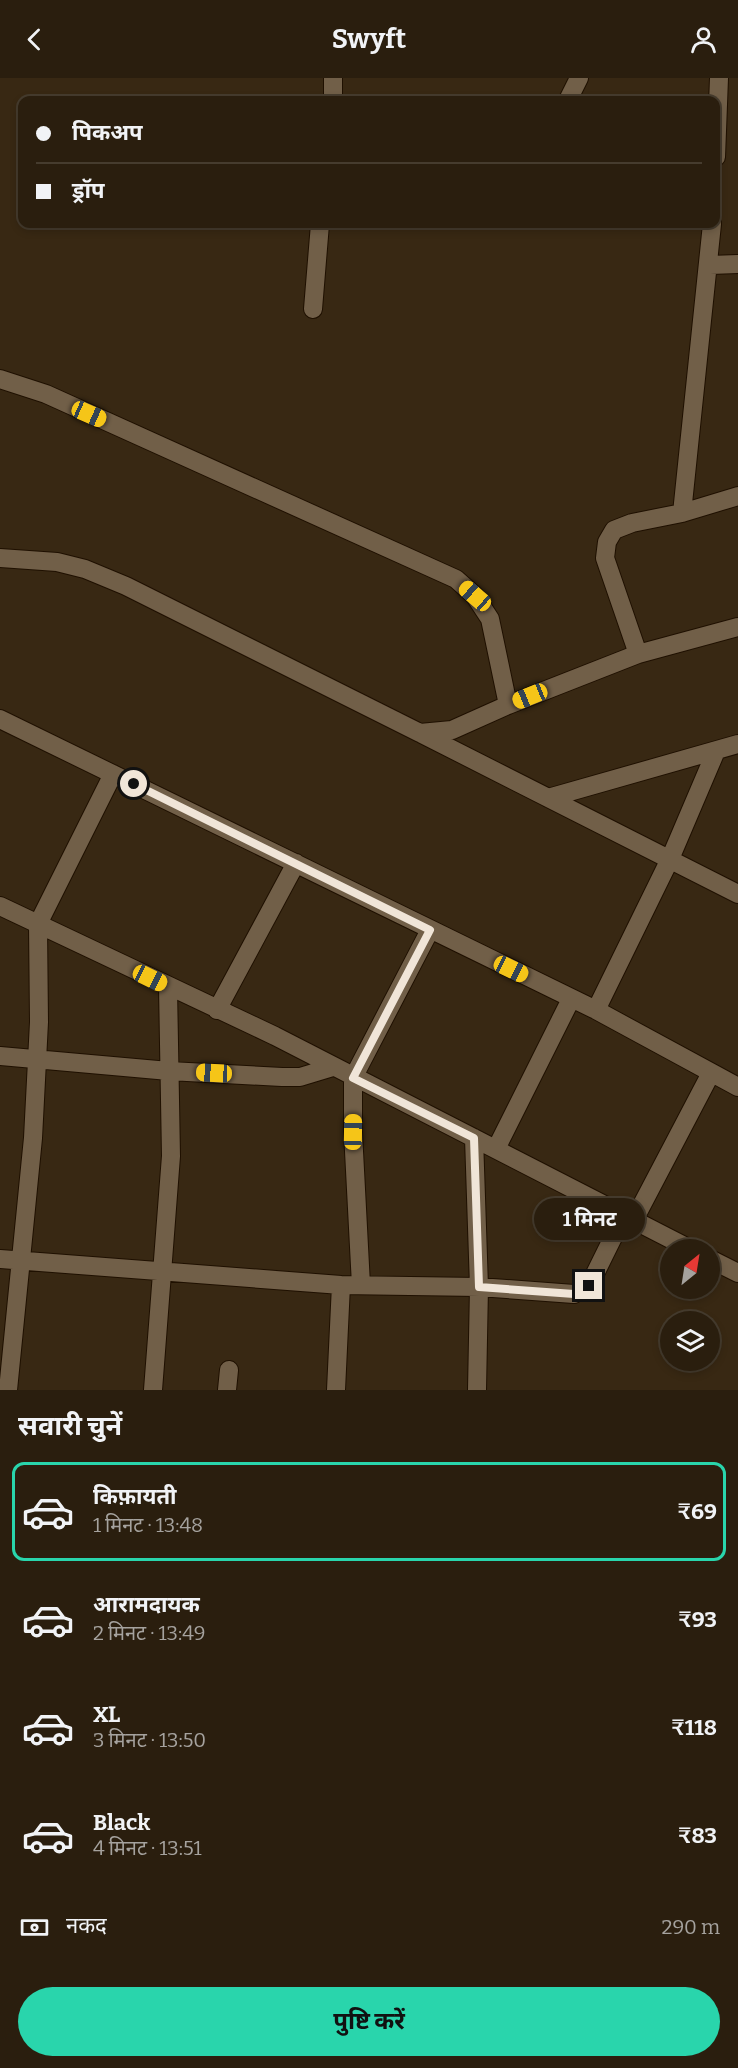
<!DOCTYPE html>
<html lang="hi">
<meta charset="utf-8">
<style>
:root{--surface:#2a1e0e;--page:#322717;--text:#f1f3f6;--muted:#a5a29e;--line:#463c2e;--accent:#29d5ac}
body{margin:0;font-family:Bitter,"Noto Sans Devanagari",serif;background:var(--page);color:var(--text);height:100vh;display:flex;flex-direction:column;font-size:22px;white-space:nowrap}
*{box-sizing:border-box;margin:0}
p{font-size:20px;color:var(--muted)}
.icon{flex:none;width:33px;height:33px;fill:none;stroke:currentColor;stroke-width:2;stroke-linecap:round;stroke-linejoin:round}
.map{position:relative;height:1312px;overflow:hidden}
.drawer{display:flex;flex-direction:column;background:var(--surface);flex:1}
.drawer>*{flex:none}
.banner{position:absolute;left:18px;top:18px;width:702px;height:132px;border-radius:12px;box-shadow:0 3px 9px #0003,0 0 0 2px var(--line);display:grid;align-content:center;height:132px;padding:0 18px;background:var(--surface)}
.needle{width:39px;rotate:30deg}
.tools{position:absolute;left:660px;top:1161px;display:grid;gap:12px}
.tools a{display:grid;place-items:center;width:60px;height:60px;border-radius:50%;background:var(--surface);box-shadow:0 3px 9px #0003,0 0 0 2px var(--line);font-size:30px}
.end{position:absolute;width:27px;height:27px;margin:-14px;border:8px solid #f0e5d8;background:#111;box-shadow:0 0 0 3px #111}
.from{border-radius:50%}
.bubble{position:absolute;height:42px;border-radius:21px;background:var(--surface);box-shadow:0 3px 9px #0003,0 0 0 2px var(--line);font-size:20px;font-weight:700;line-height:42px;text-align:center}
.car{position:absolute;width:18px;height:36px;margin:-18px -9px;border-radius:8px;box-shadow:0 0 4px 2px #0007;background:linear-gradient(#f5c518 24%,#345 0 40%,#f5c518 0 76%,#345 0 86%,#f5c518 0)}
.banner b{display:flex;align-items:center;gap:21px;height:57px;font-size:22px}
.banner b+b{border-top:2px solid var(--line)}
.banner i{width:15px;height:15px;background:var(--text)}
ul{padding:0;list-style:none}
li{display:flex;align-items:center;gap:18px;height:99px;margin:0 12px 9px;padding:0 6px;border:3px solid transparent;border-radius:12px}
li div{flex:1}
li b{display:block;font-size:22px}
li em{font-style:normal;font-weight:700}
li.current{border-color:var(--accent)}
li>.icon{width:54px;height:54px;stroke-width:1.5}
h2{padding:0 18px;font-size:27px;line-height:72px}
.pay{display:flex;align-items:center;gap:15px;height:66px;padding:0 18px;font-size:22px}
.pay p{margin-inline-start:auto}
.action{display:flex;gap:12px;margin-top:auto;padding:12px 18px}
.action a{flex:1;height:69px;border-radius:36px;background:var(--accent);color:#111;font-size:24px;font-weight:700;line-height:69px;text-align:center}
header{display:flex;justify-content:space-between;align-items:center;height:78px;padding:0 18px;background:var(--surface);font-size:27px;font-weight:700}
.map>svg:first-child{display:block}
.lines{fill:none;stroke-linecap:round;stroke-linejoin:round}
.minor-casing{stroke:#1f1000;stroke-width:20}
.minor{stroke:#715f48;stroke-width:18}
.route{stroke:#f0e5d8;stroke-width:8}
</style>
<header><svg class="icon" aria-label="back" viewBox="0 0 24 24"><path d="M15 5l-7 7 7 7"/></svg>Swyft<svg class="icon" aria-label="person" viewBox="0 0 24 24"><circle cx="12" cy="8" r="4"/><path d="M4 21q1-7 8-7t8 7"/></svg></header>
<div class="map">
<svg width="738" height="1312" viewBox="0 0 738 1312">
<rect width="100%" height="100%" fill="#382813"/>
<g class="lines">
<g class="minor-casing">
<path id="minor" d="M 333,22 L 333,0
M 568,22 L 579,0
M 716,79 L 719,0
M 710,187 L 738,186
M 313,231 L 320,146
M 0,301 L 46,316 L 456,501 L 475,518 L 490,541 L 508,627
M 682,435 L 712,146
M 0,480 L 57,484 L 85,491 L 126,508 L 420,655 L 452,652 L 508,627 L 638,576 L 738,549
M 638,576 L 605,480 L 607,464 L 614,452 L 632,445 L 682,435 L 738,418
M 0,641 L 596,932 L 738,1009
M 422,656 L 738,816
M 548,720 L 738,666
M 0,828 L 275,958 L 692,1172
M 217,932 L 296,785
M 596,932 L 670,781 L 716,673
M 0,978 L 169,993 L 282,999 L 300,999 L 333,989
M 474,1060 L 479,1209 L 477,1312
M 496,1071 L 571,921
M 634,1142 L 711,995
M 0,1181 L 341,1207 L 479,1209 L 574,1216 L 589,1208 L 624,1137
M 710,1181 L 738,1195
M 361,1207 L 353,1054 L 353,1000 L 430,852
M 8,1312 L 33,1060 L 39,944 L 38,846 L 113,696
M 153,1312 L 171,1078 L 168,909
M 227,1312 L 229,1292
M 336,1312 L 341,1207"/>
</g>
<use href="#minor" class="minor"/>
</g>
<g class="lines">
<path class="route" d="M 134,706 L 430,852 L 353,1000 L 474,1060 L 479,1209 L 574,1216 L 589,1208"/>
</g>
</svg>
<div class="tools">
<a><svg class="needle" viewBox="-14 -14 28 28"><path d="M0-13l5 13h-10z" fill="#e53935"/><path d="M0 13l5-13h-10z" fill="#a5a29e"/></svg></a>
<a><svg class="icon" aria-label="layers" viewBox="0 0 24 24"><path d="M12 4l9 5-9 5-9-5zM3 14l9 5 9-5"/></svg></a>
</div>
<i class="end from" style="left:134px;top:706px"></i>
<i class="end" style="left:589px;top:1208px"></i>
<div class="bubble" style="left:534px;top:1120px;width:111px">1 मिनट</div>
<i class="car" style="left:89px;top:336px;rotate:114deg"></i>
<i class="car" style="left:475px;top:518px;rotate:311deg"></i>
<i class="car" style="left:530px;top:618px;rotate:248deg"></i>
<i class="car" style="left:511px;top:891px;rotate:116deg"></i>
<i class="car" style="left:150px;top:900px;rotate:116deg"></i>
<i class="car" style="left:214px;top:995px;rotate:273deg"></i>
<i class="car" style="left:353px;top:1054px;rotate:1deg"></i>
<div class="banner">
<b><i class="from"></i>पिकअप</b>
<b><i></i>ड्रॉप</b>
</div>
</div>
<section class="drawer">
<h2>सवारी चुनें</h2>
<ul>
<li class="current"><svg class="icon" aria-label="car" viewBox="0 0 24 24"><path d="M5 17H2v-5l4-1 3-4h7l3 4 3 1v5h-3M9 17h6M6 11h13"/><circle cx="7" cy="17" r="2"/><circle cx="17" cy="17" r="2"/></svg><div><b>किफ़ायती</b><p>1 मिनट · 13:48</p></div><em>₹69</em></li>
<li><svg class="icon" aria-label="car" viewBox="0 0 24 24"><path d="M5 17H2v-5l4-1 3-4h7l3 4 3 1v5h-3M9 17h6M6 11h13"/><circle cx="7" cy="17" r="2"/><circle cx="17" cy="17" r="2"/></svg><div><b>आरामदायक</b><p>2 मिनट · 13:49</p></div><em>₹93</em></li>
<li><svg class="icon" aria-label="car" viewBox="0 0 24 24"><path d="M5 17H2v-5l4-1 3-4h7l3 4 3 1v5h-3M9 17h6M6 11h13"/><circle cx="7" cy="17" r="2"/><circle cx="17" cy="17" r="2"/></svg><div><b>XL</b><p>3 मिनट · 13:50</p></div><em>₹118</em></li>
<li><svg class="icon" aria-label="car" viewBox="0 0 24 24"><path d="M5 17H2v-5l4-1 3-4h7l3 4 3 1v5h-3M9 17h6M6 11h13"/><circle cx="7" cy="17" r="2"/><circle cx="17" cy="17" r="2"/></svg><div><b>Black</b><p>4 मिनट · 13:51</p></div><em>₹83</em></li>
</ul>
<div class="pay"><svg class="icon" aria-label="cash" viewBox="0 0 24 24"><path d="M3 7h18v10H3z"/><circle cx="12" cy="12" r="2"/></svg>नकद<p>290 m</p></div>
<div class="action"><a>पुष्टि करें</a></div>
</section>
